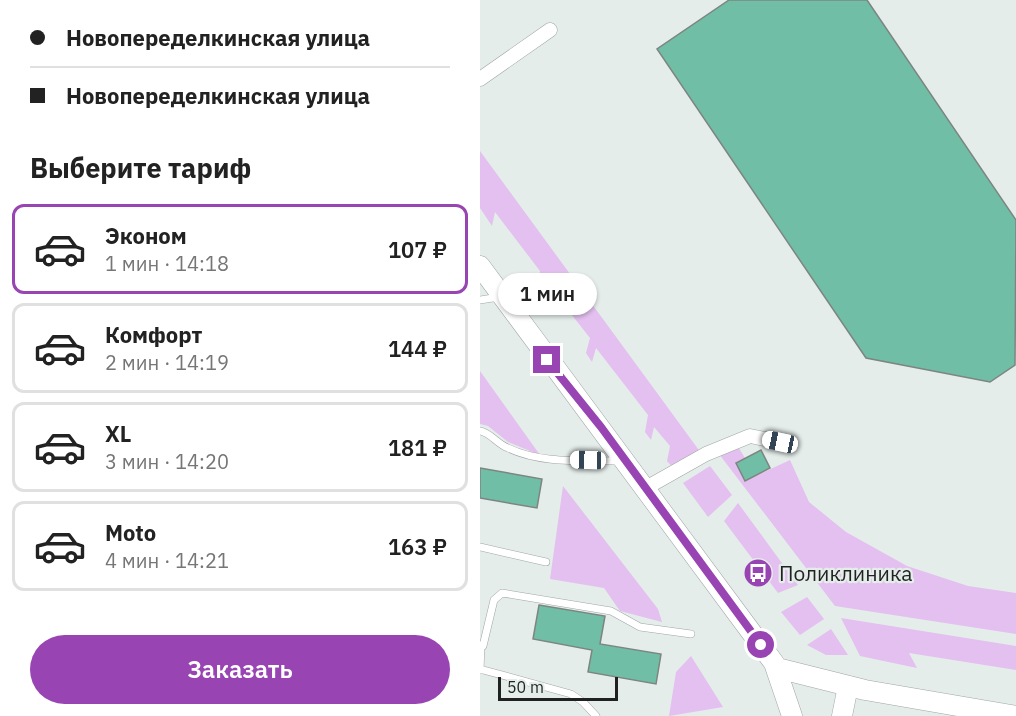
<!DOCTYPE html>
<html lang="ru">
<meta charset="utf-8">
<style>
:root{--surface:#fff;--page:#f2f2f2;--text:#222;--muted:#767676;--line:#e0e0e0;--accent:#9844b2}
body{margin:0;font-family:"IBM Plex Sans",sans-serif;background:var(--page);color:var(--text);height:100vh;display:flex;flex-direction:column;font-size:22px;white-space:nowrap}
*{box-sizing:border-box;margin:0}
p{font-size:20px;color:var(--muted)}
.icon{flex:none;width:33px;height:33px;fill:none;stroke:currentColor;stroke-width:2;stroke-linecap:round;stroke-linejoin:round}
.map{position:relative;flex:1;overflow:hidden}
.drawer{display:flex;flex-direction:column;background:var(--surface);width:480px}
.drawer>*{flex:none}
.top-card{display:grid;align-content:center;height:132px;padding:0 30px;background:var(--surface)}
.scale{position:absolute;left:18px;bottom:15px;width:120px;box-sizing:border-box;padding-left:6px;border:3px solid #1f2221;border-top:0;font-size:16px;line-height:21px;white-space:nowrap;color:#1f2221;-webkit-text-stroke:4px #e5edea;paint-order:stroke}
.end{position:absolute;width:27px;height:27px;margin:-14px;border:8px solid #9844b2;background:#fff;box-shadow:0 0 0 3px #fff}
.from{border-radius:50%}
.bubble{position:absolute;height:42px;border-radius:21px;background:var(--surface);box-shadow:0 2px 4px #0004;font-size:20px;font-weight:600;line-height:42px;text-align:center}
.car{position:absolute;width:18px;height:36px;margin:-18px -9px;border-radius:8px;box-shadow:0 0 4px 2px #0007;background:linear-gradient(#fff 24%,#345 0 40%,#fff 0 76%,#345 0 86%,#fff 0)}
.top-card b{display:flex;align-items:center;gap:21px;height:57px;font-size:22px}
.top-card b+b{border-top:2px solid var(--line)}
.top-card i{width:15px;height:15px;background:var(--text)}
ul{padding:0;list-style:none}
li{display:flex;align-items:center;gap:18px;height:90px;margin:0 12px 9px;padding:0 18px;border:3px solid var(--line);border-radius:12px}
li div{flex:1}
li b{display:block;font-size:22px}
li em{font-style:normal;font-weight:600}
li.active{border-color:var(--accent)}
li>.icon{width:54px;height:54px;stroke-width:1.5}
h2{padding:0 30px;font-size:27px;line-height:72px}
.cta{display:flex;gap:12px;margin-top:auto;padding:12px 30px}
.cta a{flex:1;height:69px;border-radius:36px;background:var(--accent);color:#fff;font-size:24px;font-weight:600;line-height:69px;text-align:center}
main{display:flex;flex:1;min-height:0}
.map>svg:first-child{display:block}
.green{fill:#e3c0ef}
.building{fill:#70bea5;stroke:#7d8582;stroke-width:1.5}
.lines{fill:none;stroke-linecap:round;stroke-linejoin:round}
.lane-casing{stroke:#9fa7a4;stroke-width:8}
.street-casing{stroke:#9fa7a4;stroke-width:15}
.secondary-casing{stroke:#9fa7a4;stroke-width:21}
.lane{stroke:#fff;stroke-width:7}
.street{stroke:#fff;stroke-width:14}
.secondary{stroke:#fff;stroke-width:20}
.route{stroke:#9844b2;stroke-width:8}
.labels{text-anchor:middle;dominant-baseline:central;stroke-width:4.5;stroke-linejoin:round;paint-order:stroke}
.poi-label{font-size:21px;fill:#1f2221;stroke:#e5edea;text-anchor:start}
</style>
<main>
<section class="drawer">
<div class="top-card">
<b><i class="from"></i>Новопеределкинская улица</b>
<b><i></i>Новопеределкинская улица</b>
</div>
<h2>Выберите тариф</h2>
<ul>
<li class="active"><svg class="icon" aria-label="car" viewBox="0 0 24 24"><path d="M5 17H2v-5l4-1 3-4h7l3 4 3 1v5h-3M9 17h6M6 11h13"/><circle cx="7" cy="17" r="2"/><circle cx="17" cy="17" r="2"/></svg><div><b>Эконом</b><p>1 мин · 14:18</p></div><em>107 ₽</em></li>
<li><svg class="icon" aria-label="car" viewBox="0 0 24 24"><path d="M5 17H2v-5l4-1 3-4h7l3 4 3 1v5h-3M9 17h6M6 11h13"/><circle cx="7" cy="17" r="2"/><circle cx="17" cy="17" r="2"/></svg><div><b>Комфорт</b><p>2 мин · 14:19</p></div><em>144 ₽</em></li>
<li><svg class="icon" aria-label="car" viewBox="0 0 24 24"><path d="M5 17H2v-5l4-1 3-4h7l3 4 3 1v5h-3M9 17h6M6 11h13"/><circle cx="7" cy="17" r="2"/><circle cx="17" cy="17" r="2"/></svg><div><b>XL</b><p>3 мин · 14:20</p></div><em>181 ₽</em></li>
<li><svg class="icon" aria-label="car" viewBox="0 0 24 24"><path d="M5 17H2v-5l4-1 3-4h7l3 4 3 1v5h-3M9 17h6M6 11h13"/><circle cx="7" cy="17" r="2"/><circle cx="17" cy="17" r="2"/></svg><div><b>Moto</b><p>4 мин · 14:21</p></div><em>163 ₽</em></li>
</ul>
<div class="cta"><a>Заказать</a></div>
</section>
<div class="map">
<svg width="536" height="716" viewBox="0 0 536 716">
<rect width="100%" height="100%" fill="#e5edea"/>
<path class="green" d="M 0,151 L 221,453 L 193,468 L 187,461 L 190,446 L 174,427 L 171,440 L 165,432 L 168,415 L 116,348 L 112,362 L 106,353 L 110,338 L 73,291 L 70,305 L 58,285 L 60,271 L 15,212 L 12,226 L 0,208 Z
M 0,371 L 60,455 L 28,442 L 8,426 L 0,424 Z
M 257,445 L 265,458 L 256,463 L 265,481 L 310,460 L 329,502 L 366,532 L 427,566 L 488,586 L 536,593 L 536,634 L 355,606 L 239,454 Z
M 230,466 L 252,495 L 228,517 L 203,483 Z
M 83,486 L 178,609 L 182,622 L 140,611 L 124,588 L 70,579 Z
M 258,503 L 318,585 L 298,593 L 244,521 Z
M 327,597 L 344,619 L 320,635 L 301,612 Z
M 361,618 L 536,646 L 536,670 L 429,653 L 437,668 L 380,656 Z
M 351,629 L 368,655 L 346,655 L 327,645 Z
M 211,656 L 243,707 L 189,716 L 196,672 Z"/>
<path class="building" d="M 249,0 L 387,0 L 536,220 L 535,365 L 510,382 L 386,358 L 177,49 Z
M 281,450 L 290,468 L 265,481 L 256,463 Z
M 0,468 L 62,479 L 57,508 L 0,498 Z
M 59,605 L 125,616 L 120,644 L 181,654 L 176,684 L 108,672 L 112,650 L 53,639 Z"/>
<g class="lines">
<g class="lane-casing">
<path id="lane" d="M 0,300 L 19,297
M 0,431 C 11,433 17,444 28,448 C 61,464 103,460 139,461
M 0,547 L 66,562
M 3,646 L 14,600 L 22,593 L 131,611 L 160,627 L 211,634
M 0,669 L 91,694 L 103,702 L 116,716
M 0,670 L 1,645"/>
</g>
<g class="street-casing">
<path id="street" d="M 0,79 L 70,30
M 164,489 L 226,454 L 270,436 L 300,442"/>
</g>
<g class="secondary-casing">
<path id="secondary" d="M 0,266 L 294,663 L 312,716
M 297,668 L 385,690 L 536,716
M 362,716 L 368,686"/>
</g>
<use href="#lane" class="lane"/>
<use href="#street" class="street"/>
<use href="#secondary" class="secondary"/>
</g>
<g class="lines">
<path class="route" d="M 67,360 L 121,427 L 281,645"/>
</g>
<defs>
<g id="bus-disc" transform="scale(1.5)"><circle r="9.5" fill="#9844b2" stroke="#e5edea"/><path d="M-5-6H5V4H4V6H2V4H-2V6H-4V4H-5ZM-3.5-4V0h7V-4ZM-3.5 1.2v1.5H-2V1.2ZM2 1.2v1.5H3.5V1.2Z" fill="#fff"/></g>
</defs>
<g fill-rule="evenodd">
<use href="#bus-disc" x="278" y="573"/>
</g>
<g class="labels">
<g class="poi-label">
<text x="299" y="573">Поликлиника</text>
</g>
</g>
</svg>
<div class="scale">50 m</div>
<i class="end from" style="left:281px;top:645px"></i>
<i class="end" style="left:67px;top:360px"></i>
<div class="bubble" style="left:18px;top:273px;width:99px">1 мин</div>
<i class="car" style="left:300px;top:442px;rotate:282deg"></i>
<i class="car" style="left:108px;top:460px;rotate:271deg"></i>
</div>
</main>
